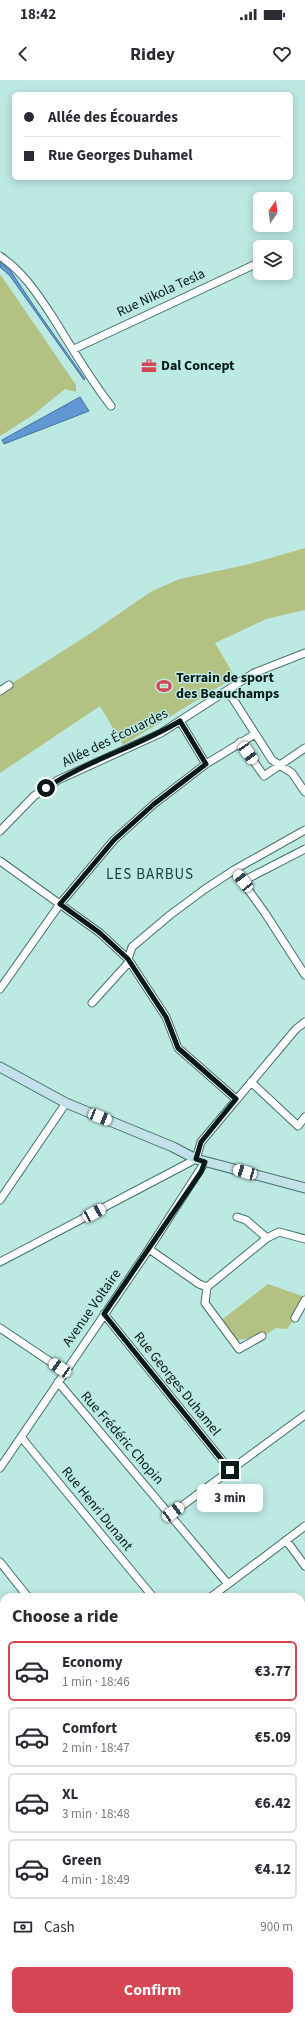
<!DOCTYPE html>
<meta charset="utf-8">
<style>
:root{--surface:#fff;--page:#f2f2f3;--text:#2b2b33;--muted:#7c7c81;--line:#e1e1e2;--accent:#d54553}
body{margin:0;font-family:"Source Sans 3",sans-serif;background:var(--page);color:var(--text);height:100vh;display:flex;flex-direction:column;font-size:15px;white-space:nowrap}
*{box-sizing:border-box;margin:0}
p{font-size:13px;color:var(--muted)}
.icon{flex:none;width:22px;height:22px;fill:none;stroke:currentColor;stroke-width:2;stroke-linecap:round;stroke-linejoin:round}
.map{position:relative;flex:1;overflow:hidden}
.sheet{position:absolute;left:0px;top:1513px;width:305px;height:428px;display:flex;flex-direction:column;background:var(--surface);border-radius:12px 12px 0 0;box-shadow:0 2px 10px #0003}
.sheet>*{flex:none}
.hud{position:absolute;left:12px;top:12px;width:281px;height:88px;border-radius:6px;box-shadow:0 2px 10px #0003;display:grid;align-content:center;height:88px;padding:0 12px;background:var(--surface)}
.needle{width:26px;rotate:14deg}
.tools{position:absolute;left:253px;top:112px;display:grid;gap:8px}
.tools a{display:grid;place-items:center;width:40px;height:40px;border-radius:6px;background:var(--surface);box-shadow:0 2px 10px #0003;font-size:20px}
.end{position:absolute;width:18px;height:18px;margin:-9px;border:5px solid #091a18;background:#fff;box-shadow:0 0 0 2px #fff}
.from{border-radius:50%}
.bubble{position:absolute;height:28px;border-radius:6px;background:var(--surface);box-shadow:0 2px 10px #0003;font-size:13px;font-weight:700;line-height:28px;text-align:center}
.car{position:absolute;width:12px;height:24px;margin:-12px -6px;border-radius:5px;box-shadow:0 0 3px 1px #0007;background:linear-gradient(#fff 24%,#345 0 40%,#fff 0 76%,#345 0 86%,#fff 0)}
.hud b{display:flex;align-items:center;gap:14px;height:38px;font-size:15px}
.hud b+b{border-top:1px solid var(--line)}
.hud i{width:10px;height:10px;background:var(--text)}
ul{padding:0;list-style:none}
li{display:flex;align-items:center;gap:12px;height:60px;margin:0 8px 6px;padding:0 4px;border:2px solid var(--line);border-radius:6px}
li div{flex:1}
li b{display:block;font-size:15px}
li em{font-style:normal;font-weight:700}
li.current{border-color:var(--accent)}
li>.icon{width:36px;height:36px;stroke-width:1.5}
h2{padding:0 12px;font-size:18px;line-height:48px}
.pay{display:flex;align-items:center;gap:10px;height:44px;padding:0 12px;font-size:15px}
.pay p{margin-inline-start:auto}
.button{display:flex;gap:8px;margin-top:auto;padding:8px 12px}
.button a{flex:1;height:46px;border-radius:6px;background:var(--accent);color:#fff;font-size:16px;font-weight:700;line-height:46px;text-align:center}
.status{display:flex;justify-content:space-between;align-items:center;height:28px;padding:0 20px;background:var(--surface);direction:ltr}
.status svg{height:11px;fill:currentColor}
header{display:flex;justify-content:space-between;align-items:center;height:52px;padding:0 12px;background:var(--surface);font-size:18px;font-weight:700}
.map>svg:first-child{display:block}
.green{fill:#b3c183}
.water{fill:#6198d3;stroke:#47729b}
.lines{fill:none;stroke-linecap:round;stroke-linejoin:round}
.street-casing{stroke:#456f69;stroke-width:9}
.secondary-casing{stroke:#456f69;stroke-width:11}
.street{stroke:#fff;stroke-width:7}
.secondary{stroke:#c2e1e9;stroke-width:9}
.route{stroke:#091a18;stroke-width:5}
.labels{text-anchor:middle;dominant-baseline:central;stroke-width:3;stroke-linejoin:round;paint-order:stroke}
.street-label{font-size:14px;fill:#091a18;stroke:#bce9e2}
.poi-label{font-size:14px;font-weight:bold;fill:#091a18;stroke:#bce9e2;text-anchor:start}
.neighbourhood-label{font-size:15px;letter-spacing:1px;fill:#19433e;stroke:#bce9e2}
</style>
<div class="status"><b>18:42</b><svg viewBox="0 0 49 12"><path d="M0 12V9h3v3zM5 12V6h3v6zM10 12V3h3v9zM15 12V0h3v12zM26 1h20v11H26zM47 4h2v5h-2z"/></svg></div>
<header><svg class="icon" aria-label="back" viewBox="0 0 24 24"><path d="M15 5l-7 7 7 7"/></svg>Ridey<svg class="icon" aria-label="heart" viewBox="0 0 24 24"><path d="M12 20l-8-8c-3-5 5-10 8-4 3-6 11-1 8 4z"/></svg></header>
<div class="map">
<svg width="305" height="1941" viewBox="0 0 305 1941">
<rect width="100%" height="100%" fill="#bce9e2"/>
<path class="green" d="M 0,194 L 76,305 L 76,312 L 65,309 L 33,335 L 0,356 Z
M 305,468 L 305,530 L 266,539 L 215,563 L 235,597 L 123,665 L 100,626 L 0,693 L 0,611 L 91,553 L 152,511 L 180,499 L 250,484 Z
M 268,1204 L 305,1217 L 295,1238 L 287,1249 L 276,1248 L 264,1256 L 238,1260 L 219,1242 Z"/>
<path class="water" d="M 0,182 L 10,190 L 38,232 L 85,299 L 84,300 L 10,196 L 0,187 Z
M 80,317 L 89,331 L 4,364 L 2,360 Z"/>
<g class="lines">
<g class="street-casing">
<path id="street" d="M 0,176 C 23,192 37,213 52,236 C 71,266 89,298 111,326
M 74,269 L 260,182
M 0,611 L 9,605
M 228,611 L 272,680 L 292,693 L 305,712
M 180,641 L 206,684
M 240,662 L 264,696 L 305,668
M 0,751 L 34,716 L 58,700 L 161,653 L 254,593 L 305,573
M 0,781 L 100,853 L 128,879 L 166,937 L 178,968 L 236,1019
M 234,790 L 265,833 L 305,895
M 243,801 L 305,769
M 128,879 L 132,867 L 170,835 L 205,809 L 234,790 L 305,750
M 0,909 L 60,824 L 114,760 L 154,724 L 206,684 L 255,654
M 92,923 L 129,882
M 251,1002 L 298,1046 L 305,1037
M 0,1120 L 66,1023
M 237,1137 L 246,1140 L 267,1158
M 149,1169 L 199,1204 L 207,1207 L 267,1158 L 279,1152 L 305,1159
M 0,1182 L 196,1079 L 201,1062 L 296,949 L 305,942
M 207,1207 L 205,1223 L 239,1269 L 262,1256
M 104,1234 L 230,1390
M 295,1238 L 305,1220
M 0,1248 L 64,1291
M 58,1302 L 228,1504
M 21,1357 L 153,1517
M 0,1388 L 149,1169 L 205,1082
M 171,1434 L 305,1335
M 286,1460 L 305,1486
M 0,1482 L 28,1517
M 211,1517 L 305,1446
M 0,1631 L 4,1636
M 0,1763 L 4,1767
M 0,1884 L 4,1888
M 301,1892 L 305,1889
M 49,1937 L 53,1941
M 242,1941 L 246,1937"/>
</g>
<g class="secondary-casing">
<path id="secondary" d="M 0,987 L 66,1023 L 173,1067 L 196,1079 L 305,1108
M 301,1707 L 305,1704
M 3,1941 L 8,1937"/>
</g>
<use href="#street" class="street"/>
<use href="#secondary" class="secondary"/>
</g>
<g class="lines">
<path class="route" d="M 46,708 C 88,680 137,667 180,641 L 206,684 L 154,724 L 114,760 L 60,824 L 100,853 L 128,879 L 166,937 L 178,968 L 236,1019 L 201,1062 L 196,1079 L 205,1082 L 201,1092 L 104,1234 L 230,1390"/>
</g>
<defs>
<g id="office-bare" transform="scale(1.2)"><path d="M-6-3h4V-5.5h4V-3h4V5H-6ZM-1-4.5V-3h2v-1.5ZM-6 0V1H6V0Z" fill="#d54553" stroke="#bce9e2" stroke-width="2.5" paint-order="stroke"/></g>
<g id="stadium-bare" transform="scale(1.2)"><path d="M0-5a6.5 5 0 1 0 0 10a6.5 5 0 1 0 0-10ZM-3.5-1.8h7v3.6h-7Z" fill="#d54553" stroke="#bce9e2" stroke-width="2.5" paint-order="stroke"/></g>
</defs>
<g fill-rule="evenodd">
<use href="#office-bare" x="149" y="286"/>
<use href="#stadium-bare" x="164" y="606"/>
</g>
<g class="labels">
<g class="street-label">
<text transform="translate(161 213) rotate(-25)">Rue Nikola Tesla</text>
<text transform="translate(115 658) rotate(-26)">Allée des Écouardes</text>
<text transform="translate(92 1228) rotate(-55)">Avenue Voltaire</text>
<text transform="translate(177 1304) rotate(51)">Rue Georges Duhamel</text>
<text transform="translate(122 1358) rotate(49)">Rue Frédéric Chopin</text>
<text transform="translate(97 1429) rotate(51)">Rue Henri Dunant</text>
</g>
<g class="poi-label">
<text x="161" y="286">Dal Concept</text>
<text x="176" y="598">Terrain de sport<tspan x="176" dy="16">des Beauchamps</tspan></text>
</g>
<g class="neighbourhood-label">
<text x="150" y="794">LES BARBUS</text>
</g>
</g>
</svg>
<div class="tools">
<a><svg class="needle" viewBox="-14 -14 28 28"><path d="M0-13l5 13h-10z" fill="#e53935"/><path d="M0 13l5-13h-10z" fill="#7c7c81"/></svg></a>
<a><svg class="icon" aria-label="layers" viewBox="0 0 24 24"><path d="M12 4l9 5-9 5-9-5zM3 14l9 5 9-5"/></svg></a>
</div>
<i class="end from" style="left:46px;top:708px"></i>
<i class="end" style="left:230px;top:1390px"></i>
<div class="bubble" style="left:197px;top:1404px;width:66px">3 min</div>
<i class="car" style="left:248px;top:673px;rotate:145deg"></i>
<i class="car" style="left:243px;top:801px;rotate:322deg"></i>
<i class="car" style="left:100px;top:1037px;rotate:112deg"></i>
<i class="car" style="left:245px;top:1092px;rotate:286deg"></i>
<i class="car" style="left:94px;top:1133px;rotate:62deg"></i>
<i class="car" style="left:60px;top:1288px;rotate:304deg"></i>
<i class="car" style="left:173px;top:1432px;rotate:54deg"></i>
<div class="hud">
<b><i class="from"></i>Allée des Écouardes</b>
<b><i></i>Rue Georges Duhamel</b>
</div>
<section class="sheet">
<h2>Choose a ride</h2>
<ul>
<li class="current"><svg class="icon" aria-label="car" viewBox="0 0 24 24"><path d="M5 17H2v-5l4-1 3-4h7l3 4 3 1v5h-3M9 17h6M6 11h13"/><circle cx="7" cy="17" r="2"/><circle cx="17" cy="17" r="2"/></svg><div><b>Economy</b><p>1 min · 18:46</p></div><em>€3.77</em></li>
<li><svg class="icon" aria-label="car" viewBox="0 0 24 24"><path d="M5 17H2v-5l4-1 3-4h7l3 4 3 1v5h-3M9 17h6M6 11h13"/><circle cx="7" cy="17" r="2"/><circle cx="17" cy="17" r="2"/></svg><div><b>Comfort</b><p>2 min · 18:47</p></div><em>€5.09</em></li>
<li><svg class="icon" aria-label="car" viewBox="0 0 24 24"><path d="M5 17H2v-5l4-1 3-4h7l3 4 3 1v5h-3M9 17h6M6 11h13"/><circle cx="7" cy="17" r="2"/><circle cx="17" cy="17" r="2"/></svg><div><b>XL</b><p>3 min · 18:48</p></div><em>€6.42</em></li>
<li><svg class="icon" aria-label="car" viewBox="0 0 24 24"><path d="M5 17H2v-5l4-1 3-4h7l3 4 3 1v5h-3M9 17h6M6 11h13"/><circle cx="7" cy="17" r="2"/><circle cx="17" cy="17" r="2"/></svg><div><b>Green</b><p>4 min · 18:49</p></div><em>€4.12</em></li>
</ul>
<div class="pay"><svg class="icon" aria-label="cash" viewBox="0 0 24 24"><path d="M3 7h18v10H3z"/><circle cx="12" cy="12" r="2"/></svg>Cash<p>900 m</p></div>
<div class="button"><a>Confirm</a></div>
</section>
</div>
